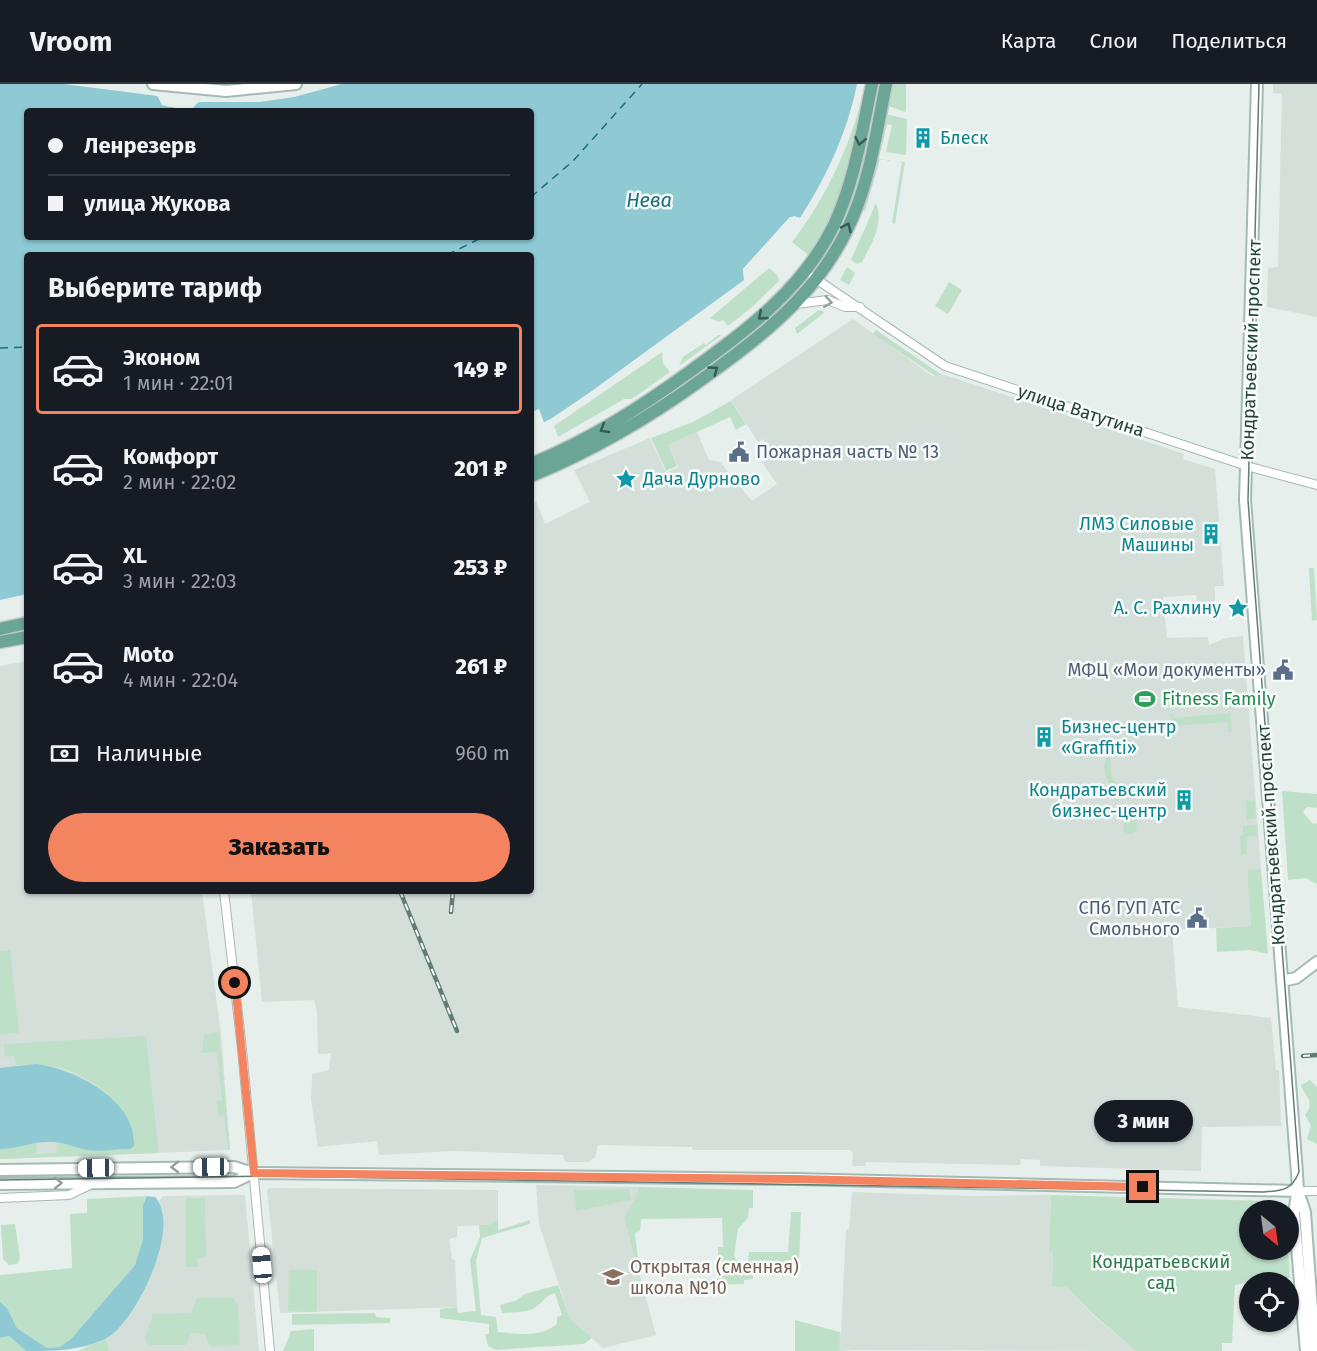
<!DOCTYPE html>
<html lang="ru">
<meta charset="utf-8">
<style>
:root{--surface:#171b24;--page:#242831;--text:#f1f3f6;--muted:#9ea1a6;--line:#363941;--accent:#f4845f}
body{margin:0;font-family:"Fira Sans",sans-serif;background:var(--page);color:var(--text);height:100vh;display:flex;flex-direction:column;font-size:22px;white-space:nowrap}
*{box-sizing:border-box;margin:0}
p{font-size:20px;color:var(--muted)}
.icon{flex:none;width:33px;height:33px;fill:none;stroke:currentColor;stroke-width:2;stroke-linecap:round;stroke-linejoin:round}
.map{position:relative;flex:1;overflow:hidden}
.details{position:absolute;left:24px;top:168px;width:510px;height:642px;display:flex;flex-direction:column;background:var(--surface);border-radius:6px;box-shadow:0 2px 4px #0004}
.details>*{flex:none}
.hud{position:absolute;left:24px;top:24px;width:510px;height:132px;border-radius:6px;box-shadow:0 2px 4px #0004;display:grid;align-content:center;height:132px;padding:0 24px;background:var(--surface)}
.needle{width:39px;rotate:151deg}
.buttons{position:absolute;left:1239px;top:1116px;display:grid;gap:12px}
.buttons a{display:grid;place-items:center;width:60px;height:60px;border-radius:50%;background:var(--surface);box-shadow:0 2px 4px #0004;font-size:30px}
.end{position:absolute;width:27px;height:27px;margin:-14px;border:8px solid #f4845f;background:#111;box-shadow:0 0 0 3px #111}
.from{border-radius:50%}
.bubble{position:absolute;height:42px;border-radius:21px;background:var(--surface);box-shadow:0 2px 4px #0004;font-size:20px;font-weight:800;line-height:42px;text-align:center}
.car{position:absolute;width:18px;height:36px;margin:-18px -9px;border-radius:8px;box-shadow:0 0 4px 2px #0007;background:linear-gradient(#fff 24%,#345 0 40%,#fff 0 76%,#345 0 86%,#fff 0)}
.hud b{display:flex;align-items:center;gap:21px;height:57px;font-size:22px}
.hud b+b{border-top:2px solid var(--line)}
.hud i{width:15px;height:15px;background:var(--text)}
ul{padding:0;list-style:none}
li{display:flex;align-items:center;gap:18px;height:90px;margin:0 12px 9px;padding:0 12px;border:3px solid transparent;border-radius:6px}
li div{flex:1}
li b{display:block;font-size:22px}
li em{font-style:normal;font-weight:800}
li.active{border-color:var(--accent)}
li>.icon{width:54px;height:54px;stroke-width:1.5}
h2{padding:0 24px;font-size:27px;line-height:72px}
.pay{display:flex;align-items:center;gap:15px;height:66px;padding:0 24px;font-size:22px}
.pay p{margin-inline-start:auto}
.primary-button{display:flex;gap:12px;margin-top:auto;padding:12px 24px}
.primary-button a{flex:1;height:69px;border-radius:36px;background:var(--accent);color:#111;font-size:24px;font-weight:800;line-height:69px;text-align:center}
header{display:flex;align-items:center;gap:36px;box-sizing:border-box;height:84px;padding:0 30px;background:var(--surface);border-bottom:2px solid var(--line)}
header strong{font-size:28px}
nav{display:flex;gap:33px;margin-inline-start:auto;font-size:21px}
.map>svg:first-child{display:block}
.built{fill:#d4dfda}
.green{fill:#bfe0c8}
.water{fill:#8ec9d4;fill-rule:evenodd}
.pier{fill:#e6efeb}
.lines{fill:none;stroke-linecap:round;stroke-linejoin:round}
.ferry{stroke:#1c6f80;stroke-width:1.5;stroke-dasharray:8 6;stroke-linecap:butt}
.street-casing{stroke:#a8b8b2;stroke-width:10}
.secondary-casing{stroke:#a4bbb3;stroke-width:14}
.primary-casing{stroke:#c2cac8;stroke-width:15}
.street{stroke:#fff;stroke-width:8}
.secondary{stroke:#fff;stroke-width:10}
.primary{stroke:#6aa596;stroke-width:12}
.tram{stroke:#5f7d75;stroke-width:1.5}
.rail-casing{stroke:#5f7d75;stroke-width:4.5}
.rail{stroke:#f7fbf9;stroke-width:2;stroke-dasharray:7;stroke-linecap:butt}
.oneway{stroke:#365b51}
.oneway2{stroke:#92a09c}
.route{stroke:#f4845f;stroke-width:8}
.labels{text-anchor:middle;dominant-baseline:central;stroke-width:5;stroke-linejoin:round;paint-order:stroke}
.culture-label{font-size:18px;fill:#0d838f;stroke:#f7fbf9;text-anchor:start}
.street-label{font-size:18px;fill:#24423a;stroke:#f7fbf9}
.service-label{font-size:18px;fill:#4e5e75;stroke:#f7fbf9;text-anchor:end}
.leisure-label{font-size:18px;fill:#27864d;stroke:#f7fbf9;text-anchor:start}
.park-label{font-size:18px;fill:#2d7a4b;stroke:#f7fbf9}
.education-label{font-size:18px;fill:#785e54;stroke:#f7fbf9;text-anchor:start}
.water-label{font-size:20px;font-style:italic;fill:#1c6f80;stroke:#f7fbf9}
</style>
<header>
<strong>Vroom</strong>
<nav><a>Карта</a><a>Слои</a><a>Поделиться</a></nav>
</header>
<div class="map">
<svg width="1317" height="1267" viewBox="0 0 1317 1267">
<rect width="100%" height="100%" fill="#e6efeb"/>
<path class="built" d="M 1273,0 L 1317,0 L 1317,233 L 1267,223 L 1268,184 L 1278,183 L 1282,10 L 1273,9 Z
M 853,235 L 931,291 L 937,293 L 939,289 L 1184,370 L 1183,375 L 1215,385 L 1224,502 L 1215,502 L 1215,517 L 1197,519 L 1196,511 L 1163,513 L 1167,554 L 1208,553 L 1209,561 L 1226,554 L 1243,552 L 1261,785 L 1247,786 L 1251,842 L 1172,846 L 1178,923 L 1271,934 L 1276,986 L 1279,986 L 1281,1042 L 1202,1043 L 1201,1087 L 1040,1082 L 1040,1076 L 1021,1075 L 1020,1081 L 866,1078 L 865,1082 L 852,1082 L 853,1069 L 850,1066 L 693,1066 L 692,1063 L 598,1061 L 595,1073 L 589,1078 L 565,1078 L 563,1071 L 453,1067 L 379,1071 L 377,1057 L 318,1063 L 311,1015 L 312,990 L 329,986 L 331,969 L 318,970 L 317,927 L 314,916 L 262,918 L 251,807 L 531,807 L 531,419 L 536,417 L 545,440 L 590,418 L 574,386 L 650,354 L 666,389 L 678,383 L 668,361 L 697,348 L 709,376 L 720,378 L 752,417 L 777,400 L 762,378 L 774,370 L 763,355 L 758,358 L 731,316 Z
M 27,577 L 27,807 L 202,807 L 221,949 L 230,1066 L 0,1075 L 0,582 Z
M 536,1101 L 638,1103 L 637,1110 L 624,1134 L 656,1251 L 603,1264 L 570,1235 L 539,1140 Z
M 269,1104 L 492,1106 L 498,1106 L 498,1134 L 489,1141 L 457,1142 L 457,1153 L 449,1155 L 452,1175 L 455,1176 L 457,1223 L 280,1229 L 267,1107 Z
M 852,1108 L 970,1112 L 1051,1111 L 1049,1167 L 1053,1167 L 1052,1202 L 1068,1204 L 1093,1231 L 1136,1267 L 839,1266 L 837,1258 L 841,1248 L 846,1146 L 849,1145 Z
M 245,1111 L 259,1267 L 109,1267 L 106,1254 L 110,1252 L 163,1129 L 159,1117 L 163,1112 Z"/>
<path class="green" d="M 891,0 L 906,0 L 906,28 L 888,22 Z
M 863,11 L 867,11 L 837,126 L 811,173 L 792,158 C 826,114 849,64 863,11 Z
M 885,30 L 907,35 L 906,71 L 886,68 L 892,41 L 887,40 L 881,66 L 878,66 Z
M 877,75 L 905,78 L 895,140 L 892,139 L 902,78 L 880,75 L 865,127 L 862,127 Z
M 876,119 C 884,141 872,158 862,178 L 857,180 L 851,176 Z
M 847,183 L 855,189 L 849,201 L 840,196 Z
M 769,184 L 777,191 L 779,197 L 752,223 L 728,242 L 723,236 L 719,238 L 710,234 Z
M 949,198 L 962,206 L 948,230 L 935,222 Z
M 819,226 L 825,228 L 797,250 L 795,244 Z
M 876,246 L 939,289 L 937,293 L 873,250 Z
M 718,251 L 722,251 L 679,282 L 683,273 L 704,259 L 706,261 Z
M 662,268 L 663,279 L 670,288 L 632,315 L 624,315 L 558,353 L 554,342 Z
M 731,317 L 746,340 L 736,346 L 730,333 L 668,361 L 677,382 L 666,387 L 651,354 L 693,338 Z
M 1309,484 L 1314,484 L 1317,536 L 1312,537 Z
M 1230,629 L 1232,648 L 1229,648 L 1227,638 L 1175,642 L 1170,630 L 1173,630 L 1174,634 Z
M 1115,670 L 1110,674 L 1112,695 L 1117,699 L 1109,699 C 1104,690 1101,680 1109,671 Z
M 1282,707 L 1317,710 L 1317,724 L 1307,723 L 1303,728 L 1313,740 L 1317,739 L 1317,800 L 1306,794 L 1288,796 Z
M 1255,716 L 1256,734 L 1247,736 L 1246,717 Z
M1123 743a7 7 0 1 1 14 0a7 7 0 1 1-14 0Z
M 1257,741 L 1258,752 L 1246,753 L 1247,770 L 1241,771 L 1240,752 L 1243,751 L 1243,742 Z
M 1261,785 L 1268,870 L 1250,866 L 1217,868 L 1216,844 L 1251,842 L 1247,786 Z
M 10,866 L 19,949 L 0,950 L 0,867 Z
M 219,948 L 230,1066 L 228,1066 L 224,1031 L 218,1030 L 217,1017 L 222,1016 L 217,968 L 202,969 L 204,951 Z
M 146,952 L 159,1069 L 0,1075 L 0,1065 C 17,1066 23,1059 36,1058 L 37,1070 L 57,1069 L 57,1059 L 67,1059 L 88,1066 L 134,1062 C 137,1028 97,996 67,986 C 50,980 34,980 16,981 L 14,972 L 5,973 L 4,960 Z
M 1310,996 L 1317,1003 L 1317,1060 L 1307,1055 L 1311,1042 L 1305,1031 C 1316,1017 1305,1013 1301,1001 Z
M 638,1103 L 753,1106 L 753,1124 L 749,1124 L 748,1134 L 738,1145 L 734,1172 L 742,1184 L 747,1184 L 749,1168 L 788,1168 L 791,1128 L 801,1128 L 799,1180 L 753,1179 L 753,1195 L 744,1196 L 744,1200 L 698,1201 L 698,1196 L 718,1195 L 718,1163 L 723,1163 L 722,1134 L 641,1135 L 640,1147 L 635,1149 L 638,1174 L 635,1175 L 624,1134 L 637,1110 Z
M 629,1105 L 631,1116 L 576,1127 L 574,1106 Z
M 1051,1111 L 1268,1117 L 1276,1119 L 1284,1126 L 1250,1126 L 1250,1166 L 1288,1166 L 1290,1194 L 1283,1194 L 1284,1198 L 1253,1197 L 1235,1201 L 1232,1259 L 1222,1259 L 1222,1267 L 1136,1267 L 1093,1230 L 1068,1204 L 1052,1202 L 1053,1168 L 1049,1167 Z
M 147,1112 L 143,1121 L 143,1155 L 135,1181 L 71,1255 L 60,1263 L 47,1264 L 17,1244 L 7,1224 L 0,1218 L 0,1191 L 72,1184 L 70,1130 L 87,1129 L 87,1115 Z
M 186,1114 L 205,1114 L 206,1173 L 198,1174 L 198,1183 L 186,1183 Z
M 498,1134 L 498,1146 L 530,1136 L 530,1140 L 482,1154 L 476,1177 L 481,1231 L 496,1233 L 498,1248 C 519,1250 539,1254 557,1240 L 557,1233 L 562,1231 L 555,1209 C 544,1212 544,1218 536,1223 C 527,1229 513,1228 502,1229 L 500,1221 L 515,1217 L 525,1210 L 558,1201 L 570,1235 L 592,1254 L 584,1260 L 495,1266 L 488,1262 L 485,1250 L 489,1250 L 489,1240 L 440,1234 L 440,1225 L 457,1223 L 458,1229 L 476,1227 L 470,1176 L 480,1153 L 479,1141 L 489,1141 Z
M 15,1140 L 20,1174 L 17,1180 L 9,1181 L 3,1175 L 1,1141 Z
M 289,1186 L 317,1186 L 317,1228 L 288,1227 Z
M 197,1214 L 233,1214 L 238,1221 L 240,1261 L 213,1263 L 209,1262 L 205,1250 L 191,1249 L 186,1261 L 148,1261 L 145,1255 L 153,1230 L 191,1229 Z
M 375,1229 L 376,1233 L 390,1234 L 390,1239 L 292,1241 L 292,1230 Z
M 795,1236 L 840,1248 L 839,1266 L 852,1267 L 795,1267 Z
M 314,1245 L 314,1267 L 283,1267 L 291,1247 Z
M 9,1252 L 26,1267 L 0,1267 L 0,1254 Z
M 106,1254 L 109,1267 L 78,1267 Z"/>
<path class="water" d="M 0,0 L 64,0 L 157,12 L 165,22 L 190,25 L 199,18 L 260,18 L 294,13 L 342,0 L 857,0 C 847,49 827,92 800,134 L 790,133 L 743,185 L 744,196 L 589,309 L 552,334 L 531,345 L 531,171 L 27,171 L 27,510 L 0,516 ZM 27,27 L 531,27 L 531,153 L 27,153 Z
M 36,980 C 75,985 137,1016 134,1062 L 130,1065 C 117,1065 100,1068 87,1066 C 74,1063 64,1058 51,1058 C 32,1057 18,1065 0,1065 L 0,984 Z
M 147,1112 L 155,1113 C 182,1142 138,1232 110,1252 C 84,1267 56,1267 26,1267 L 9,1252 L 0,1254 L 0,1218 L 7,1224 L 17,1244 L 47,1264 L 60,1263 L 71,1255 L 135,1181 L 143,1155 L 143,1121 Z"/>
<path class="pier" d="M 158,13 L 163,18 L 183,23 L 198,18 L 193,24 L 186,26 L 162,21 Z
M 794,132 L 800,134 L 791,136 L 746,187 L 744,196 L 743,185 L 789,134 Z
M 539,325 L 545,341 L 535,346 L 531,328 Z"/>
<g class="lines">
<path class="ferry" d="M 531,113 L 573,77 L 642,0
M 447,171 L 483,153
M 0,264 L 27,263"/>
<g class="street-casing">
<path id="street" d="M 813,193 L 945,282 L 1250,383 L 1317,401
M 796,220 L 828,216 L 845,223 L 860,223
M 224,807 L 242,965 L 270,1267
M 1298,1107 L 1317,1107
M 0,1114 L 69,1111 L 92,1100"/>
</g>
<g class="secondary-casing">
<path id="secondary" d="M 153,0 L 226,7 L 296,0
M 1257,0 L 1245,416 L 1297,1089 L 1298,1107 L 1305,1128 L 1315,1267
M 1282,897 L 1296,894 L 1317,878
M 0,1086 L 234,1083 L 253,1089 L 794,1095 L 1298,1107
M 0,1100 L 234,1098 L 253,1089
M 1297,1110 L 1294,1129 L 1306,1267"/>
</g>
<g class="primary-casing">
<path id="primary" d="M 531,380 C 590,356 641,323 692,286 C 748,245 803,205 834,141 C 855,96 862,47 872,0
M 531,392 C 595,366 652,332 708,291 C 774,243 829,199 858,120 C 872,81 878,40 886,0
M 0,545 L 27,539
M 0,558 L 27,553"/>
</g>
<use href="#street" class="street"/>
<use href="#secondary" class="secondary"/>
<use href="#primary" class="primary"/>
<path class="tram" d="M 0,1096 L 266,1092 L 1264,1108 C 1282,1107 1292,1106 1299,1088 L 1248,416 L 1259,0"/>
<g class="rail-casing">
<path id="rail" d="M 400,807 L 457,947
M 451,828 L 453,807
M 1303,972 L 1317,971"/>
</g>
<use href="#rail" class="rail"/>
</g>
<defs><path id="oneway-chevron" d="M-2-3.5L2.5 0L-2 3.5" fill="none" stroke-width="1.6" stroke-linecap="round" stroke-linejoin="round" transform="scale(1.5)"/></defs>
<g class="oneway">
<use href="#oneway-chevron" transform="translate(860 57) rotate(102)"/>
<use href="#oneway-chevron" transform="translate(847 143) rotate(-64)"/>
<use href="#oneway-chevron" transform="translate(762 232) rotate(139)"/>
<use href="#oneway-chevron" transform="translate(714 286) rotate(-36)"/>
<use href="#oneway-chevron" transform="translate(604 345) rotate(150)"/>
</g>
<g class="oneway2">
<use href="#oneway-chevron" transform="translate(828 218) rotate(8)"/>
<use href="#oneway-chevron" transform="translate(175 1083) rotate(179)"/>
<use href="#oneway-chevron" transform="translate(58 1099) rotate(-1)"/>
</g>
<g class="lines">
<path class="route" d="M 235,899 L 254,1089 L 794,1095 L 1143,1103"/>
</g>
<defs>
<g id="building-bare" transform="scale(1.62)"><path d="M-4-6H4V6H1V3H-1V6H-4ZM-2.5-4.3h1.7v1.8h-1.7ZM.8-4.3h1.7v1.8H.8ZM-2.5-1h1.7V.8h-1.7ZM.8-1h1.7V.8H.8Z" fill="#0f9aa8" stroke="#f7fbf9" stroke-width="2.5" paint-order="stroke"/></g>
<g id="civic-bare" transform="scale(1.62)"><path d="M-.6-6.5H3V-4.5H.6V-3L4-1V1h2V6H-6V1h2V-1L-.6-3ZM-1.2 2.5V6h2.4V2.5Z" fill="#5c6f8a" stroke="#f7fbf9" stroke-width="2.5" paint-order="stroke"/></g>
<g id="sight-bare" transform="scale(1.62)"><path d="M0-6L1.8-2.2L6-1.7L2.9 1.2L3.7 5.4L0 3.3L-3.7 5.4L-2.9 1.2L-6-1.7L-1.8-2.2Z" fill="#0f9aa8" stroke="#f7fbf9" stroke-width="2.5" paint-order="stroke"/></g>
<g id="stadium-bare" transform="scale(1.62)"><path d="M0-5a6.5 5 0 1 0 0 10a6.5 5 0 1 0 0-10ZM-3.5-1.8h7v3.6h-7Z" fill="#2e9e5b" stroke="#f7fbf9" stroke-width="2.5" paint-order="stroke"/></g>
<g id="school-bare" transform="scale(1.62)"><path d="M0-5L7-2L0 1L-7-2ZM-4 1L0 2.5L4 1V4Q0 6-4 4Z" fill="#8d6e63" stroke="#f7fbf9" stroke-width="2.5" paint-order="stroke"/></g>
</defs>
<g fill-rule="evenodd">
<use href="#building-bare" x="923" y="54"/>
<use href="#civic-bare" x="739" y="368"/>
<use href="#sight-bare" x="626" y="395"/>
<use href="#building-bare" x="1211" y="450"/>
<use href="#sight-bare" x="1238" y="524"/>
<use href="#civic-bare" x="1283" y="586"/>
<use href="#stadium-bare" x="1145" y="615"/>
<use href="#building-bare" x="1044" y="653"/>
<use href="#building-bare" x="1184" y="716"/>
<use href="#civic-bare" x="1197" y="834"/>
<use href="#school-bare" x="613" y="1193"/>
</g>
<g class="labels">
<g class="culture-label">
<text x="940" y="54">Блеск</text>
<text x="643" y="395">Дача Дурново</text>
<text x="1194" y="440" text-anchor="end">ЛМЗ Силовые<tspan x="1194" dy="21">Машины</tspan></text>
<text x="1221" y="524" text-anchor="end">А. С. Рахлину</text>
<text x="1061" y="643">Бизнес-центр<tspan x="1061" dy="21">«Graffiti»</tspan></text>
<text x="1167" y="706" text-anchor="end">Кондратьевский<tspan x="1167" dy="21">бизнес-центр</tspan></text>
</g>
<g class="street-label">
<text transform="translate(1251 266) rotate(-88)">Кондратьевский проспект</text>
<text transform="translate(1081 327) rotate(18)">улица Ватутина</text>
<text transform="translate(1271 751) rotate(-94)">Кондратьевский проспект</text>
</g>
<g class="service-label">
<text x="756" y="368" text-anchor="start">Пожарная часть № 13</text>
<text x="1266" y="586">МФЦ «Мои документы»</text>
<text x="1180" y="824">СПб ГУП АТС<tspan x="1180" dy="21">Смольного</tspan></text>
</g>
<g class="leisure-label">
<text x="1162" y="615">Fitness Family</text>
</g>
<g class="park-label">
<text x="1161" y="1178">Кондратьевский<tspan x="1161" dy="21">сад</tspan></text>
</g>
<g class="education-label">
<text x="630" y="1183">Открытая (сменная)<tspan x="630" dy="21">школа №10</tspan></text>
</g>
<g class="water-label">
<text x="649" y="116">Нева</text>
</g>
</g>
</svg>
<div class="buttons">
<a><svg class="needle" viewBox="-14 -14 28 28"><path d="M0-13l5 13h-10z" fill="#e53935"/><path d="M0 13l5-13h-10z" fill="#9ea1a6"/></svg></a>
<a><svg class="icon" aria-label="locate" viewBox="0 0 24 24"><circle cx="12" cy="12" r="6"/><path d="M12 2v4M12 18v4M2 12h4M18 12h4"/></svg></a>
</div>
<i class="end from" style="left:235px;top:899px"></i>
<i class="end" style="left:1143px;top:1103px"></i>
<div class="bubble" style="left:1094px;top:1016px;width:99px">3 мин</div>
<i class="car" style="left:211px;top:1083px;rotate:269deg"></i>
<i class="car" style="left:96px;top:1084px;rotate:269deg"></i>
<i class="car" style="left:262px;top:1181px;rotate:355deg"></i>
<div class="hud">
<b><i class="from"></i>Ленрезерв</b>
<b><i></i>улица Жукова</b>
</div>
<section class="details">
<h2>Выберите тариф</h2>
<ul>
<li class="active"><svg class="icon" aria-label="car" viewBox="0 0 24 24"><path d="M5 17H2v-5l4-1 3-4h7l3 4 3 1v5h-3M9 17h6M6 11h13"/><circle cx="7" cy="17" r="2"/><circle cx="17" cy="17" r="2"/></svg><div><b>Эконом</b><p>1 мин · 22:01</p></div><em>149 ₽</em></li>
<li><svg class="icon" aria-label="car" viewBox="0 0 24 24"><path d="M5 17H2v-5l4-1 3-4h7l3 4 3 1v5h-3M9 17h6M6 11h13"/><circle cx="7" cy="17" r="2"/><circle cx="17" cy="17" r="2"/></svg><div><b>Комфорт</b><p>2 мин · 22:02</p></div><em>201 ₽</em></li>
<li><svg class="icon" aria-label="car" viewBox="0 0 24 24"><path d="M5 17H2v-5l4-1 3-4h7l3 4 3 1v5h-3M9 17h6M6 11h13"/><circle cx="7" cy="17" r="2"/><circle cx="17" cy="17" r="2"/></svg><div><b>XL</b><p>3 мин · 22:03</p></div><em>253 ₽</em></li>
<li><svg class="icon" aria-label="car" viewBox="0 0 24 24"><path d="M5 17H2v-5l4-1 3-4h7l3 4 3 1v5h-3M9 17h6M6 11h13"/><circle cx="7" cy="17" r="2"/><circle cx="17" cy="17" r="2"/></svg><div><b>Moto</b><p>4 мин · 22:04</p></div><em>261 ₽</em></li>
</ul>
<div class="pay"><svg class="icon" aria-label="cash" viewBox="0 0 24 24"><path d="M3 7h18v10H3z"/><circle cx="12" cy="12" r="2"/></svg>Наличные<p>960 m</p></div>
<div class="primary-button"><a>Заказать</a></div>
</section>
</div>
